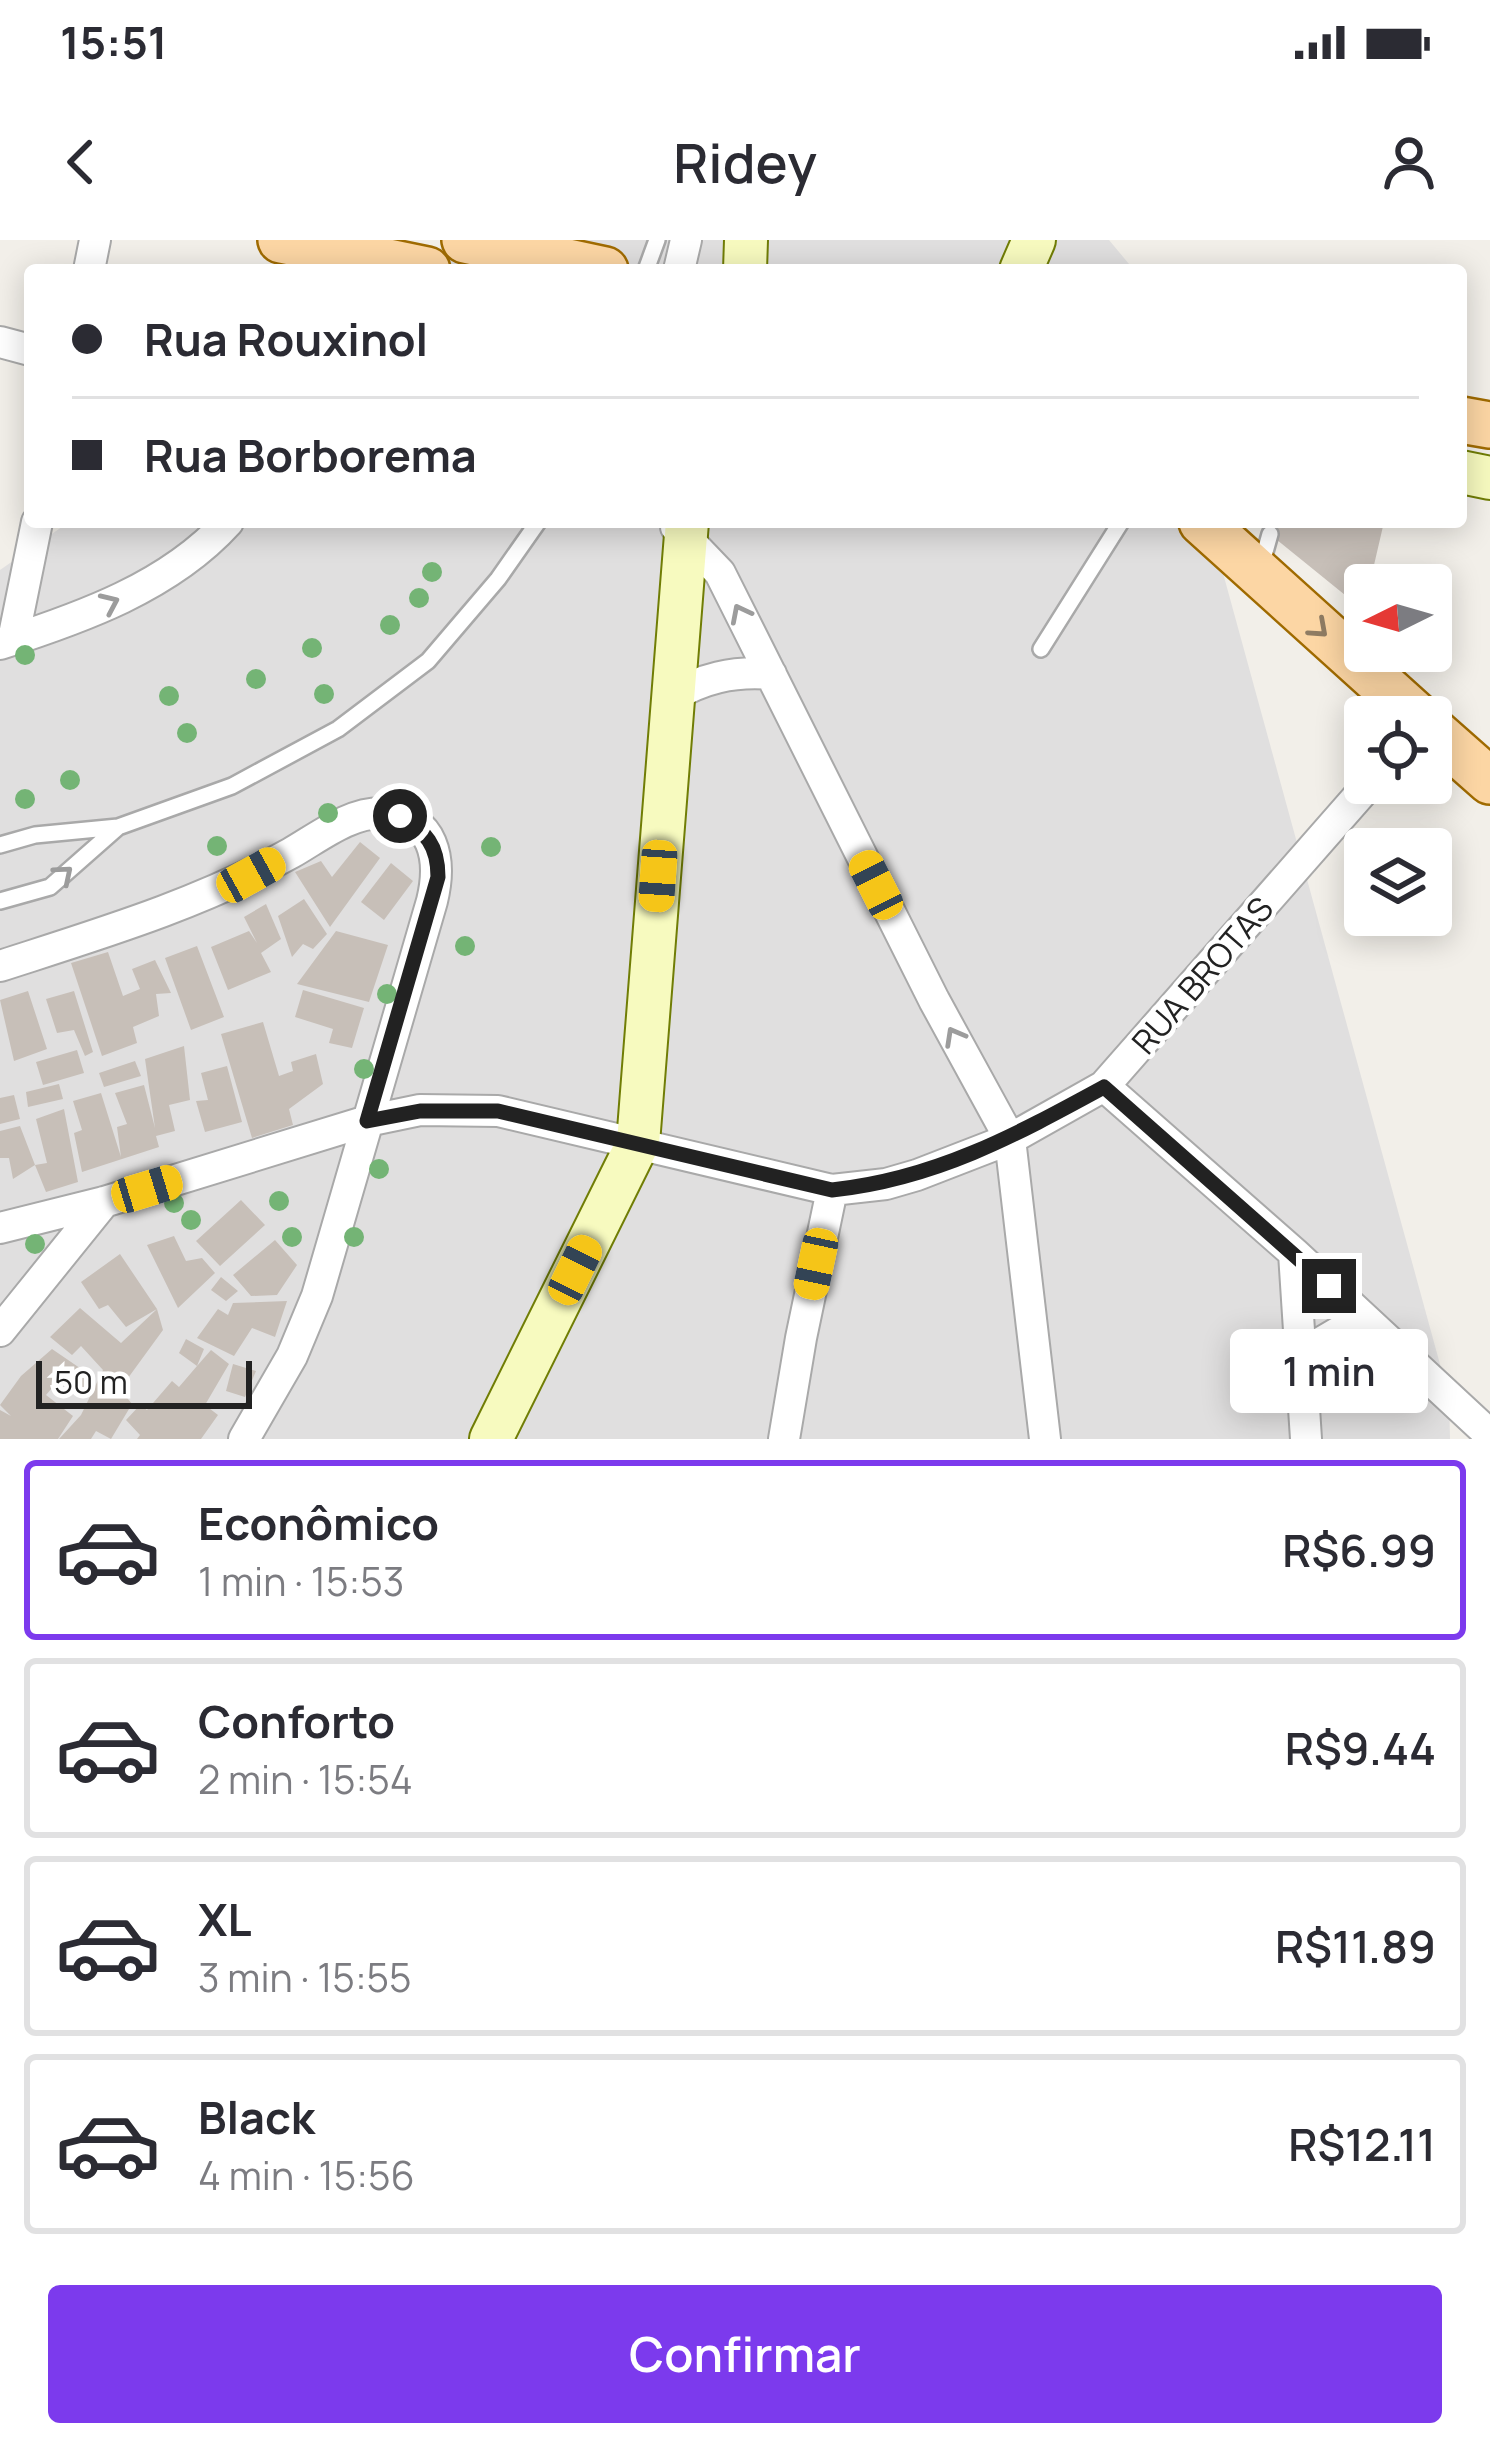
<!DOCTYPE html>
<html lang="pt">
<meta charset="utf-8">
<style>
:root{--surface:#fff;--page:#f7f7f7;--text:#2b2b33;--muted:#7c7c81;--line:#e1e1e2;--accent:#7c3aed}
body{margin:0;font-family:Manrope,sans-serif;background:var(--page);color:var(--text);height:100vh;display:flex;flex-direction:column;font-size:45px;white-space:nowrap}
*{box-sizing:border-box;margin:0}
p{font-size:39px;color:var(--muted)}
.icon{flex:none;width:66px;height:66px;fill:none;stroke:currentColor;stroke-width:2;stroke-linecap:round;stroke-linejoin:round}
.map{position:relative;height:1199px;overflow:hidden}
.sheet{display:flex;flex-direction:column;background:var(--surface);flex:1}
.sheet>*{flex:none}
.top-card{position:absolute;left:24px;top:24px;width:1443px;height:264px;border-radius:12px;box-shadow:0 6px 30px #0003;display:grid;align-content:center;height:264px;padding:0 48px;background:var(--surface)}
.needle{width:78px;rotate:265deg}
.tools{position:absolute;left:1344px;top:324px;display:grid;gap:24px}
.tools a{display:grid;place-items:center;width:108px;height:108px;border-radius:12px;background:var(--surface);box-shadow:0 6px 30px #0003;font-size:60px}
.scale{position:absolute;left:36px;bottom:30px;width:216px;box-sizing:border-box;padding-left:12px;border:6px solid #222;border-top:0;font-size:33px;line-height:42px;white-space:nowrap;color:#222;-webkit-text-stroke:9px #fff;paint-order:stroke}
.end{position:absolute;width:54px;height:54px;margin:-27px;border:15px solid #222;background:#fff;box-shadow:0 0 0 6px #fff}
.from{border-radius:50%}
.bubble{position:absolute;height:84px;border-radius:12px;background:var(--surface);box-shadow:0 6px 30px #0003;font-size:39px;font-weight:600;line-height:84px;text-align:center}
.car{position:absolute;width:36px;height:72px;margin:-36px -18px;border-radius:15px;box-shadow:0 0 9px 3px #0007;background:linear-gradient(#f5c518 24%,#345 0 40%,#f5c518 0 76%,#345 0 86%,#f5c518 0)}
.top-card b{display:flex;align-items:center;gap:42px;height:114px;font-size:45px}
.top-card b+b{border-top:3px solid var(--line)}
.top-card i{width:30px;height:30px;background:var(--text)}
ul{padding:21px 0 0;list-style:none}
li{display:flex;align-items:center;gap:36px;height:180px;margin:0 24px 18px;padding:0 24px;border:6px solid var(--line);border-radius:12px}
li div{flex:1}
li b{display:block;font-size:45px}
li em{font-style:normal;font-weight:600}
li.selected{border-color:var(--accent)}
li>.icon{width:108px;height:108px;stroke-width:1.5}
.primary-button{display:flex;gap:24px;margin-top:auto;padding:24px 48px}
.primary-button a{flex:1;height:138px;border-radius:12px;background:var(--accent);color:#fff;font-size:48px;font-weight:600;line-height:138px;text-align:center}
.status{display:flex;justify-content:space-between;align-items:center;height:84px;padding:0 60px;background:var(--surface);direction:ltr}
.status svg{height:33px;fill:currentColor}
header{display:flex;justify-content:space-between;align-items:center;height:156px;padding:0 48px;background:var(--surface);font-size:54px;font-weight:600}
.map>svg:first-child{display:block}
.residential{fill:#e0dfdf}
.building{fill:#c7bfb8}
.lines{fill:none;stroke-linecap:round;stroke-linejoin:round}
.lane-casing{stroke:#a9a9a9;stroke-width:20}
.street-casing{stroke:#a9a9a9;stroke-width:34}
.secondary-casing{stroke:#707d05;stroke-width:46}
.primary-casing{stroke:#a06b00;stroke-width:50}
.lane{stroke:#fff;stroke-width:15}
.street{stroke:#fff;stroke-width:30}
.secondary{stroke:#f7fabf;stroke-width:42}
.primary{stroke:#fcd6a4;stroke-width:45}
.tree{fill:#74b475}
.oneway{stroke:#9c9c9c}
.oneway2{stroke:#8f7c63}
.route{stroke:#222;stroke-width:15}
.labels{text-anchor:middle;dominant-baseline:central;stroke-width:9;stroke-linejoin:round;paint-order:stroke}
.street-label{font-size:33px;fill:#222;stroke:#fff}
</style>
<div class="status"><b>15:51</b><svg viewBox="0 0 49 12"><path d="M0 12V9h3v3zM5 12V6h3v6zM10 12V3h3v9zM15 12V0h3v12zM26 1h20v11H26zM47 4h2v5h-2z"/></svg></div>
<header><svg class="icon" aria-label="back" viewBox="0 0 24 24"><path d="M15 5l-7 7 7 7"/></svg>Ridey<svg class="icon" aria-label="person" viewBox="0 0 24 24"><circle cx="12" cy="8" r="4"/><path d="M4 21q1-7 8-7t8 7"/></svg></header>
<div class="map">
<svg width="1490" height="1199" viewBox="0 0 1490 1199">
<rect width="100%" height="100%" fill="#f2efe9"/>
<path class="residential" d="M 479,0 L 1109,0 L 1134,30 L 435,30 Z
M 69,282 L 1209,282 L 1449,1157 L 1450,1199 L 0,1199 L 0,330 Z"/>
<path class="building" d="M 1255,282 L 1384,282 L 1374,325 L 1345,355 Z
M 360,602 L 380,618 L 330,687 L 295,632 L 321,621 L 332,637 Z
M 391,623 L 413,641 L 384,680 L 361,662 Z
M 304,659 L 327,694 L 313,709 L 303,704 L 292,717 L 278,676 Z
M 266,664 L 281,699 L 261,713 L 271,732 L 228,750 L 211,707 L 249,691 L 257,703 L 244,677 Z
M 336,691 L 388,705 L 369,762 L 297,744 Z
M 197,706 L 224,777 L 191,790 L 165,718 Z
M 108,712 L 123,756 L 140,749 L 132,729 L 155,720 L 171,753 L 156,754 L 159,776 L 133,787 L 137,803 L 102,816 L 71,723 Z
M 303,750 L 364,768 L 352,808 L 329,803 L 333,789 L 295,777 Z
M 28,751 L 47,809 L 14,821 L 0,760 Z
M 74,751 L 93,812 L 85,816 L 74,790 L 57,793 L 46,759 Z
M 263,782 L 279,836 L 293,831 L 291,822 L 316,814 L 323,844 L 289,869 L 293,885 L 252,898 L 221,794 Z
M 184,806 L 190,860 L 169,865 L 175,891 L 156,896 L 159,907 L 82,932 L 74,893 L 82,890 L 73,861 L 101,853 L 121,917 L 117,887 L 127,884 L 115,853 L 144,845 L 155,888 L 145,819 Z
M 77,810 L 84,833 L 43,845 L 36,822 Z
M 135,821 L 141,836 L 104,847 L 99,833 Z
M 227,826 L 242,882 L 205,892 L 196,861 L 208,860 L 201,833 Z
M 59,844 L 63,859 L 28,867 L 26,852 Z
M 14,855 L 20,879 L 0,884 L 0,858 Z
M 64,869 L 78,942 L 46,952 L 35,925 L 13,939 L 9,918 L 0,918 L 0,891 L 20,886 L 35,925 L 47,923 L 36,879 Z
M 241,960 L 265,985 L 220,1026 L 196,1001 Z
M 174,996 L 186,1021 L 202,1018 L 215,1033 L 178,1068 L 147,1005 Z
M 275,1000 L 297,1025 L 277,1055 L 251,1056 L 233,1035 Z
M 120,1014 L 157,1069 L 163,1090 L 120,1149 L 132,1164 L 111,1199 L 96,1191 L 91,1199 L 59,1199 L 81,1175 L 103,1130 L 81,1106 L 72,1115 L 50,1097 L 80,1068 L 121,1103 L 157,1069 L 126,1087 L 108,1065 L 99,1069 L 81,1042 Z
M 221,1037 L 238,1051 L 226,1061 L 211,1050 Z
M 287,1061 L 275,1097 L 252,1088 L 234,1116 L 197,1098 L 218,1069 L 228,1075 L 233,1063 Z
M 186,1099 L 204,1109 L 197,1126 L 211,1110 L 229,1124 L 205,1165 L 218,1175 L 201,1199 L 137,1199 L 140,1195 L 126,1180 L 140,1165 L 147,1170 L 172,1141 L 179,1147 L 197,1126 L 179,1113 Z
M 52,1109 L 93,1137 L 84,1155 L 58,1141 L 46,1155 L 73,1176 L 58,1199 L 0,1199 L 0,1170 L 11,1176 L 0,1165 L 21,1136 Z
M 233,1124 L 256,1131 L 245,1157 L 226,1151 Z"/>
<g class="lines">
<g class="lane-casing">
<path id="lane" d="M 646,30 L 657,0
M 1261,326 L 1270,294
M 1041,409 L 1121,282
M 0,605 L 35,595 L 118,587 L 232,546 L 338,489 L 428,421 L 498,339 L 538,282
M 0,661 L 50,647 L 117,588"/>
</g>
<g class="street-casing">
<path id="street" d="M 89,30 L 95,0
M 679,30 L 686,0
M 0,102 L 30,110
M 676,287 L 720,333 L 934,760 L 1010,899 L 1045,1199
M 13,400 L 37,282
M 0,404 C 81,378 169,347 228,282
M 670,458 C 702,438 733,431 771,434
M 0,726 C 99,694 200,664 291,613 C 319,597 350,572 383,573 C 435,576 442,620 432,661 L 317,1056 L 292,1116 L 244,1199
M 1104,846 L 1294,1013 L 1490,1195
M 0,988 L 104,962 L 367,881 L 420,870 L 498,871 L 832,950 L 886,944 L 917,935 L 1010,899 L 1104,846 L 1370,543
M 1294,1013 L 1306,1199
M 0,1091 L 104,962
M 1300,1115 L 1363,1078
M 784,1199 L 801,1098 L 832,950"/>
</g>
<g class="secondary-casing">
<path id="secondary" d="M 745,30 L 746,0
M 1021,30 L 1034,0
M 1461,232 L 1490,238
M 491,1199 L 638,903 L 687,282"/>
</g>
<g class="primary-casing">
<path id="primary" d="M 281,0 L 427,30
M 465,0 L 605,30
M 1461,180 L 1490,185
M 1202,282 L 1418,477
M 1431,489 L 1490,541"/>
</g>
<use href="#lane" class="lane"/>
<use href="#street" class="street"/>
<use href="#secondary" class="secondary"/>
<use href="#primary" class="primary"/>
</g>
<g class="tree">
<circle cx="432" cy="332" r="10"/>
<circle cx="419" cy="358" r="10"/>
<circle cx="390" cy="385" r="10"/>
<circle cx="312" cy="408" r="10"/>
<circle cx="25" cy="415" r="10"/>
<circle cx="256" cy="439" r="10"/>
<circle cx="324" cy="454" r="10"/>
<circle cx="169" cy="456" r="10"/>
<circle cx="187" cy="493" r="10"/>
<circle cx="70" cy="540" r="10"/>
<circle cx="25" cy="559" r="10"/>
<circle cx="328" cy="573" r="10"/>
<circle cx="217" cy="606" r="10"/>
<circle cx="491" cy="607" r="10"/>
<circle cx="465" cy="706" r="10"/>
<circle cx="387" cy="754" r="10"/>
<circle cx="364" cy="829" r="10"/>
<circle cx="379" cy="929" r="10"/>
<circle cx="279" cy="961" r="10"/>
<circle cx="174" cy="963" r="10"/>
<circle cx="191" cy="980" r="10"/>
<circle cx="292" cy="997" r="10"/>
<circle cx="354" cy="997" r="10"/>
<circle cx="35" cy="1004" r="10"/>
</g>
<defs><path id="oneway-chevron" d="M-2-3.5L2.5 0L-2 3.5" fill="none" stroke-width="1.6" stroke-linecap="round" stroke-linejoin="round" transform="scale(3)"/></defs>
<g class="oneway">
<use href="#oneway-chevron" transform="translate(110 363) rotate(-24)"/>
<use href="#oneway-chevron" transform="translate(740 373) rotate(-117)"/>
<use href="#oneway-chevron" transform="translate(64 634) rotate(-40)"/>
<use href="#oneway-chevron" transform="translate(954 796) rotate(-119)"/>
</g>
<use class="oneway2" href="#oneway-chevron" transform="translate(1319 389) rotate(42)"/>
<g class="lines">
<path class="route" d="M 400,576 C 426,592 438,605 438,637 L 367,881 L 420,871 L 498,871 L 832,950 C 935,939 1014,896 1104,847 L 1329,1046"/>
</g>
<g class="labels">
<g class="street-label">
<text transform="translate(1202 735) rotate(-49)">RUA BROTAS</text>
</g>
</g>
</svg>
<div class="tools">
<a><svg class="needle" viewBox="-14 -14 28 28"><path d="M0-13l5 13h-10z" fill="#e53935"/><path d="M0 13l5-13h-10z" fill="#7c7c81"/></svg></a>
<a><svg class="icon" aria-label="locate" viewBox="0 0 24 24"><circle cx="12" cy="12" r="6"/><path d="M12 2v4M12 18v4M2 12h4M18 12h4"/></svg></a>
<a><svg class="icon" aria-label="layers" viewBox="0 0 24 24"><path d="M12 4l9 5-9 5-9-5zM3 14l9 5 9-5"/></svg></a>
</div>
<div class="scale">50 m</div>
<i class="end from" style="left:400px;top:576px"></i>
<i class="end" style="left:1329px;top:1046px"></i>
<div class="bubble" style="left:1230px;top:1089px;width:198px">1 min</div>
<i class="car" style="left:251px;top:635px;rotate:61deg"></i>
<i class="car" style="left:658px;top:636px;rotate:184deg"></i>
<i class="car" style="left:876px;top:645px;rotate:333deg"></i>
<i class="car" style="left:147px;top:949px;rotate:73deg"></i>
<i class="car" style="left:816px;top:1024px;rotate:192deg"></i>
<i class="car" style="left:575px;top:1030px;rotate:26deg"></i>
<div class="top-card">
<b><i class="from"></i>Rua Rouxinol</b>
<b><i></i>Rua Borborema</b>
</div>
</div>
<section class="sheet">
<ul>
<li class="selected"><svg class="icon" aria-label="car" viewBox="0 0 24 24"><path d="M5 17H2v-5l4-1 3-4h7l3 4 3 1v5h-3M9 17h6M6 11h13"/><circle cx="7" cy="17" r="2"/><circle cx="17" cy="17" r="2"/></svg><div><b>Econômico</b><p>1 min · 15:53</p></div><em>R$6.99</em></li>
<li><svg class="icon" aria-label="car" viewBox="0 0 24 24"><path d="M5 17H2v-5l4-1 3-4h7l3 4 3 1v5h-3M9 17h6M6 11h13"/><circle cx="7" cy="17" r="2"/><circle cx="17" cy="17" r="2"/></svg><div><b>Conforto</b><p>2 min · 15:54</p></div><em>R$9.44</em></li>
<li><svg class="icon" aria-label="car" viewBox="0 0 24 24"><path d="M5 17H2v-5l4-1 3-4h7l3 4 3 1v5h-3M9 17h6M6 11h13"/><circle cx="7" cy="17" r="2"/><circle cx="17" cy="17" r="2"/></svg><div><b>XL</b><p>3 min · 15:55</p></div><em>R$11.89</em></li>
<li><svg class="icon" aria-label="car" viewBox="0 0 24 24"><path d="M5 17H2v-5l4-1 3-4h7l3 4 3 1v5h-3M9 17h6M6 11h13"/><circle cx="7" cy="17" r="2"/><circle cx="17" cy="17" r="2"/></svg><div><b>Black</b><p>4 min · 15:56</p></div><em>R$12.11</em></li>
</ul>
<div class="primary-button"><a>Confirmar</a></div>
</section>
